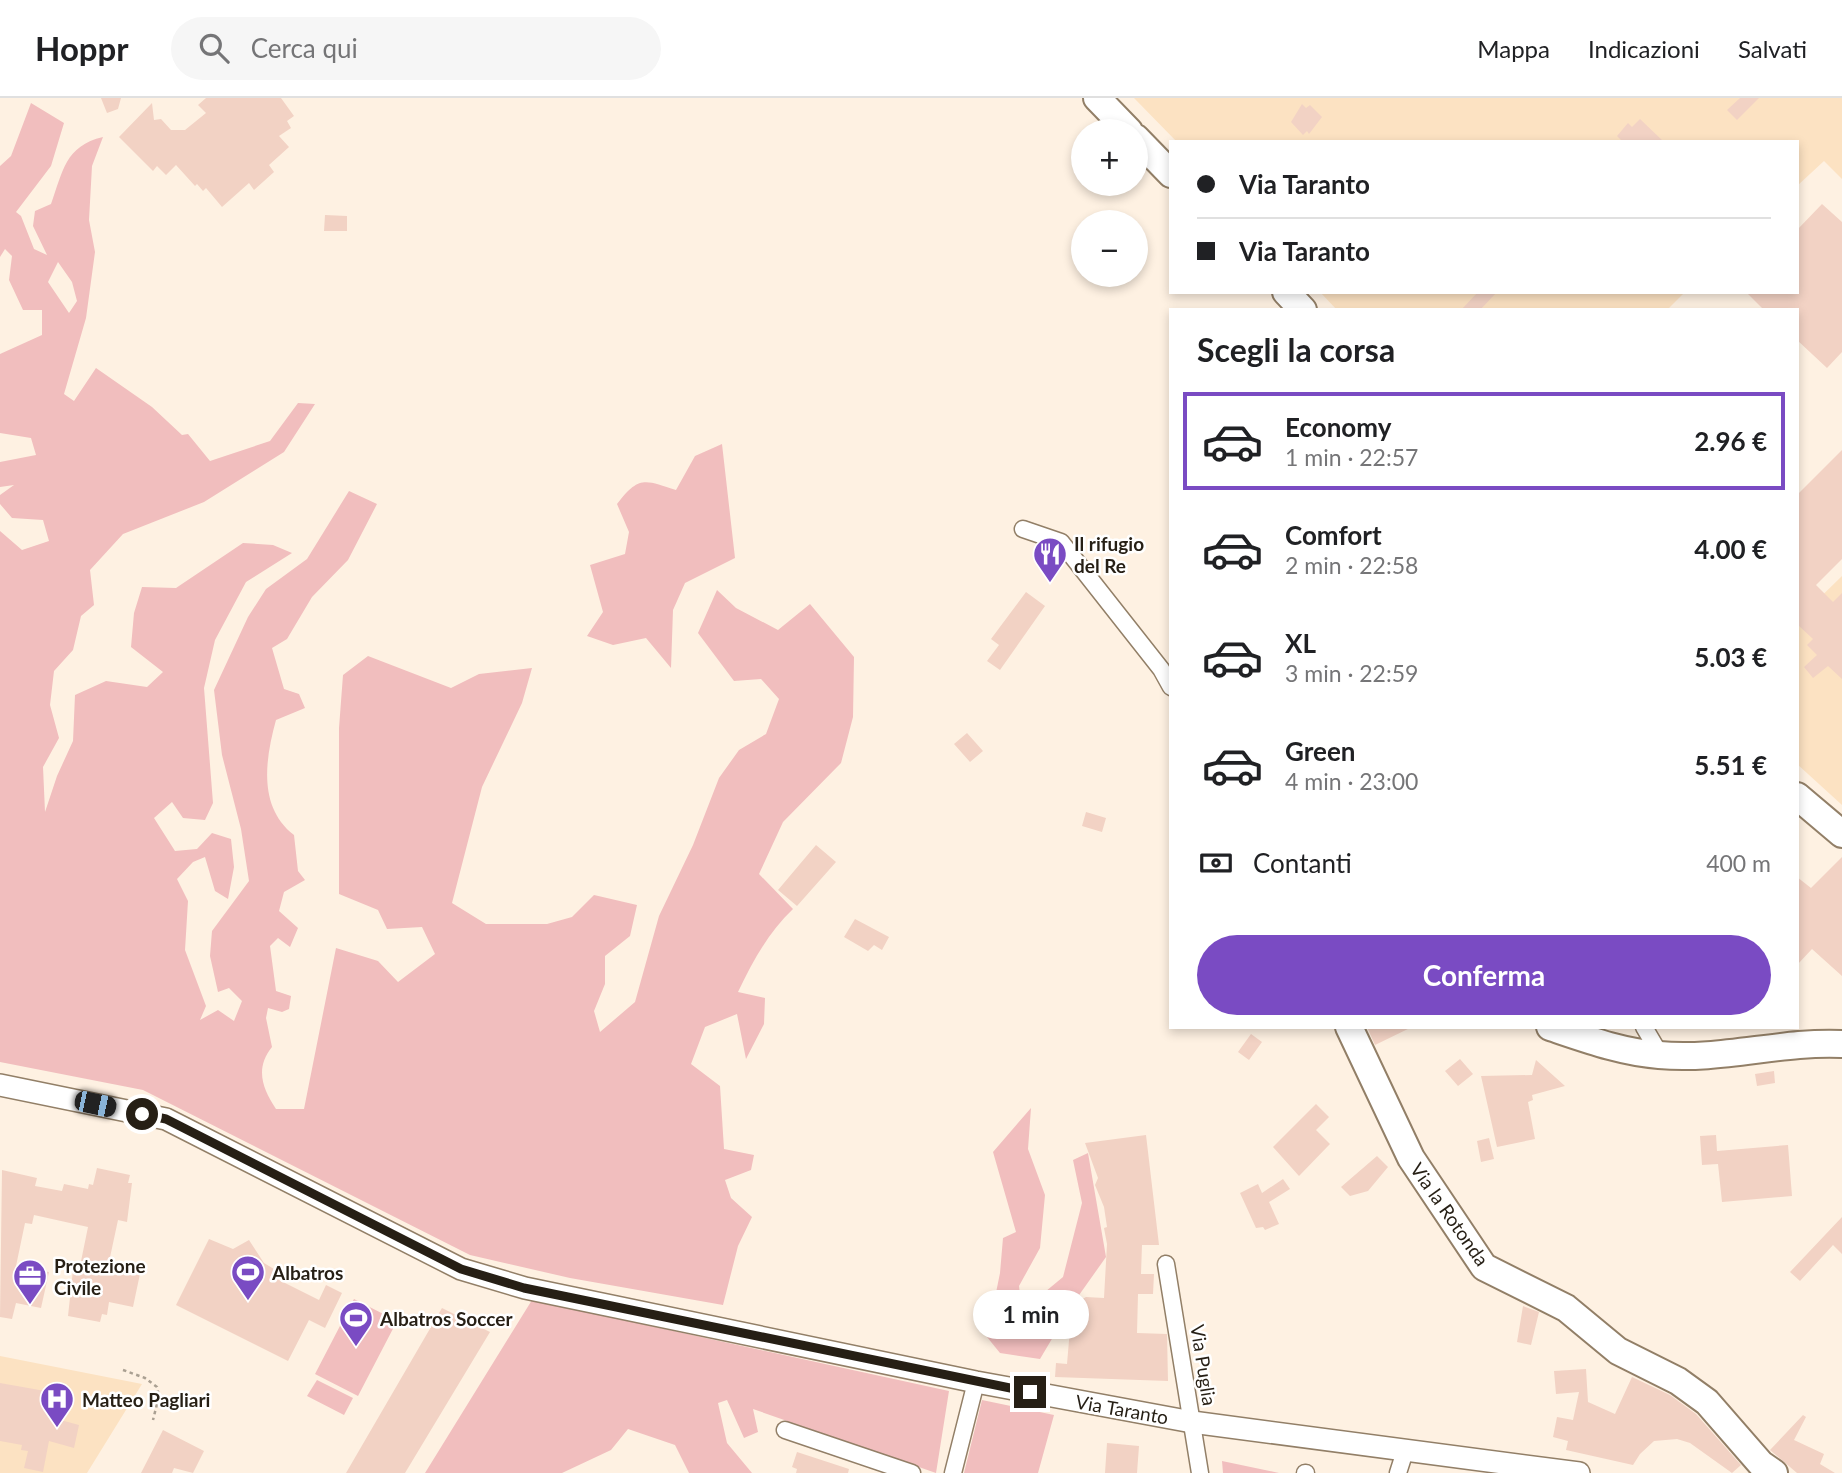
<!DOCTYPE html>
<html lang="it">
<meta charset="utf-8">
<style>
:root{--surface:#fff;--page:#f6f6f6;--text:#202124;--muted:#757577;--line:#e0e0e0;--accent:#7a4bc3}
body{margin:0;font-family:Lato,sans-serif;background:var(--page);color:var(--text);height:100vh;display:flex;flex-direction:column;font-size:26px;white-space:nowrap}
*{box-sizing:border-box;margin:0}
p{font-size:23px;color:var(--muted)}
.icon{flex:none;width:38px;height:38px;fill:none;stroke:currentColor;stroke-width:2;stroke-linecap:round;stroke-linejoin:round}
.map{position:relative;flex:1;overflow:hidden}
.drawer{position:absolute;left:1169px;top:210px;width:630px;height:721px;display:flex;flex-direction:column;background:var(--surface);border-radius:0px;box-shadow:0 4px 10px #0003}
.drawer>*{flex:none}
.top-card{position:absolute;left:1169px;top:42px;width:630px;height:154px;border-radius:0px;box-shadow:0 4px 10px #0003;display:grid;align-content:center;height:154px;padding:0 28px;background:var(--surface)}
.buttons{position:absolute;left:1071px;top:21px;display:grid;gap:14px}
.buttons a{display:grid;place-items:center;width:77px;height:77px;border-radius:50%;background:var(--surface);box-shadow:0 4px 10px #0003;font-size:35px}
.end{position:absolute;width:32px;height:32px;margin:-16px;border:9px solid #261f15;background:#fff;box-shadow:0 0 0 4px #fff}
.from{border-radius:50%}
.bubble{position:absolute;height:49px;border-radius:24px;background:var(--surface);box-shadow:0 4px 10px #0003;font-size:23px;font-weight:700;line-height:49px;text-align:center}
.car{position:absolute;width:21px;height:42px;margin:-21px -10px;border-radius:9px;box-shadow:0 0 5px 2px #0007;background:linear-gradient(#222 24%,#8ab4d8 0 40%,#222 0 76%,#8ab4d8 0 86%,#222 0)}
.top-card b{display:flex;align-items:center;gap:24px;height:66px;font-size:26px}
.top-card b+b{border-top:2px solid var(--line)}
.top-card i{width:18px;height:18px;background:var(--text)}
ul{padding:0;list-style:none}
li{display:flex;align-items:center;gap:21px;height:98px;margin:0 14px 10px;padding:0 14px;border:4px solid transparent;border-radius:0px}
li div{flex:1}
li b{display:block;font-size:26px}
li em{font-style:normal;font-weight:700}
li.active{border-color:var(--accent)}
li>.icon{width:63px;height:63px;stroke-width:1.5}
h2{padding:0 28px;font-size:32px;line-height:84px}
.pay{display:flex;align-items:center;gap:18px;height:77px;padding:0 28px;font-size:26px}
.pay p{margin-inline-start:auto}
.button{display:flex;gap:14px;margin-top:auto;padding:14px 28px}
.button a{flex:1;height:80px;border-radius:42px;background:var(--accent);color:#fff;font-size:28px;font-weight:700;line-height:80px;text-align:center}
header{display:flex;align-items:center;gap:42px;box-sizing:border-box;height:98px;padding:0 35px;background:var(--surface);border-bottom:2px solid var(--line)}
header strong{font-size:33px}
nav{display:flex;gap:38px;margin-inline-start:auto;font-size:24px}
.search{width:490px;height:63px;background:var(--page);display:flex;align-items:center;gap:18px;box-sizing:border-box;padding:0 24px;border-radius:38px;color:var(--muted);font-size:26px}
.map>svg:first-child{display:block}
.built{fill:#fce2c2}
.green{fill:#f1bebe;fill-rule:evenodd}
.building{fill:#f2d2c4}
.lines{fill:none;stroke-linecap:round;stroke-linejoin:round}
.minor-casing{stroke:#927f67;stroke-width:19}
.tertiary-casing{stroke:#927f67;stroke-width:24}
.primary-casing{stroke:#927f67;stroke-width:30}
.path{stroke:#aaa092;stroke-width:2.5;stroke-dasharray:3.5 3.5;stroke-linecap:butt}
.minor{stroke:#fff;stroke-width:16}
.tertiary{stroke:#fff;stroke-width:21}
.primary{stroke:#fff;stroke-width:26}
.route{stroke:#261f15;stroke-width:9}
.labels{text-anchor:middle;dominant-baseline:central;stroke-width:5;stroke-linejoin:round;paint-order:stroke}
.poi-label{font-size:19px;font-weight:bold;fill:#261f15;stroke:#fff;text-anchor:start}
.street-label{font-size:19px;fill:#261f15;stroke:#fff}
</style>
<header>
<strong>Hoppr</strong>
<div class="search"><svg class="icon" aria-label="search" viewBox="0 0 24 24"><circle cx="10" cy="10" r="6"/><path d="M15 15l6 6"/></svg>Cerca qui</div>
<nav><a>Mappa</a><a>Indicazioni</a><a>Salvati</a></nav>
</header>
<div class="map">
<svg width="1842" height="1375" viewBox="0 0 1842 1375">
<rect width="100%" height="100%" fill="#fef1e2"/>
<path class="built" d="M 1134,0 L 1842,0 L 1842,81 L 1824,63 L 1797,88 L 1797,44 L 1177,44 Z
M 1320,194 L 1685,194 L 1667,212 L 1337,212 Z
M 1842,478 L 1842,707 L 1797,666 L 1797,522 Z
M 0,1258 L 142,1286 L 87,1375 L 0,1375 Z"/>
<path class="green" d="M 31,5 L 64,25 L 51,68 L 16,114 L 21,118 L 34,151 L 47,157 L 33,128 L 35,113 L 51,106 C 63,73 65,48 103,39 L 92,68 L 89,122 L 95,154 L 86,220 L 64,296 L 74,303 L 96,270 L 152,309 L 182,337 L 188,336 L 210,363 L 270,343 L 298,305 L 315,306 L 284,354 L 204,404 L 123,436 L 90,472 L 94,507 L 81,518 L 73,552 L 54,573 L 50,607 L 59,640 L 43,669 L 45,714 L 57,678 L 73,643 L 75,597 L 106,583 L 147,589 L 163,574 L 131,549 L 134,515 L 142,489 L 176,490 L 243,445 L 273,447 L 292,455 L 246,484 L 215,542 L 204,590 L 213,705 L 205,722 L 183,720 L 172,704 L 154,720 L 175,753 L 197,751 L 212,735 L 231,741 L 234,769 L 228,801 L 215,793 L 205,759 L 193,764 L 177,781 L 188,803 L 185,852 L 206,908 L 200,922 L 218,912 L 234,923 L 242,903 L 229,890 L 218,894 L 210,858 L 212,833 L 249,783 L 241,731 L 222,657 L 214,592 L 248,519 L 266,491 L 307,461 L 349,393 L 377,406 L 348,462 L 312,499 L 287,541 L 272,550 L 284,591 L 299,596 L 305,610 L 276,622 C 265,662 258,709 294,737 L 298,773 L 305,782 L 284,794 L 279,813 L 298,830 L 290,849 L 278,840 L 270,848 L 276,893 L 291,898 L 289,911 L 282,914 L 268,910 L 266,920 L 272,949 C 255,970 262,990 276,1011 L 304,1011 L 336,850 L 378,863 L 398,884 L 435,856 L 422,829 L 387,831 L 378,812 L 339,796 L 339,630 L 343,577 L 368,558 L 451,590 L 479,576 L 532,570 L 522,605 L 482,689 L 452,805 L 486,826 L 547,826 L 572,819 L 594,797 L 637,807 L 630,838 L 605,858 L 605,886 L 594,913 L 600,934 L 635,904 L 659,818 L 693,747 L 719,680 L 739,652 L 766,636 L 779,601 L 761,581 L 734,583 L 698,535 L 717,492 L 736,510 L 778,532 L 810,506 L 854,559 L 853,619 L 841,665 L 783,724 L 759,776 L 793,811 C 768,835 753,863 738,894 L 765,900 L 764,926 L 746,961 L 737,916 L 705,929 L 691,966 L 720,988 L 724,1051 L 754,1057 L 751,1072 L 725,1082 L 731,1100 L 752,1119 L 738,1148 L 723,1207 L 570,1180 L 470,1157 L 143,992 L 0,964 L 0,433 L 22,452 L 49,443 L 43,422 L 12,420 L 0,406 L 0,397 L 14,387 L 0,389 L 0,364 L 36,357 L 31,340 L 0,335 L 0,256 L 42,237 L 42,212 L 23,212 L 9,182 L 12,158 L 5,151 L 0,159 L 0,68 L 11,58 ZM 58,164 L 72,184 L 77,203 L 69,215 L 48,184 Z
M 722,346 L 735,460 L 685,485 L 673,512 L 671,570 L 646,540 L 613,547 L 587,538 L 603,514 L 590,467 L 625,456 L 629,434 L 617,406 C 639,377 645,382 676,392 L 695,358 Z
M 1031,1010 L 1028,1051 L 1045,1097 L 1040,1150 L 1019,1188 L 1022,1213 L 1063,1179 L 1082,1105 L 1073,1062 L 1088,1055 L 1106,1159 L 1072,1207 L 1040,1261 L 1000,1255 L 987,1239 L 1000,1175 L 1003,1140 L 1016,1134 L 993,1054 Z
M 354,1201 L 397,1223 L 358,1298 L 315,1276 Z
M 532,1202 L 949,1293 L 936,1375 L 753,1311 L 758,1334 L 744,1340 L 727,1302 L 718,1305 L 727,1345 L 752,1375 L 689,1375 L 675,1347 L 628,1331 L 611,1352 L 562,1375 L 425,1375 Z
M 317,1282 L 353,1300 L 344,1317 L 307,1298 Z
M 982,1302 L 1054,1317 L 1038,1375 L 964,1375 Z
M 1222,1363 L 1279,1375 L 1223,1375 Z"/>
<path class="building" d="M 101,0 L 121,0 L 118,11 L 107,15 Z
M 206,0 L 281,0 L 294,18 L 287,23 L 291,30 L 279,38 L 289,49 L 269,67 L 274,74 L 254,92 L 249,85 L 222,109 L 206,90 L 203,93 L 197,86 L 195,88 L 176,67 L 166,77 L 157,68 L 153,73 L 119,39 L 152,5 L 154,22 L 161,21 L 171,32 L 185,32 L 206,15 L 198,7 Z
M 1740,0 L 1759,0 L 1737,22 L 1727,12 Z
M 1302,6 L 1306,10 L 1310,7 L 1322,19 L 1309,36 L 1307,33 L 1303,37 L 1291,24 Z
M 1640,21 L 1664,44 L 1623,44 L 1617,38 L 1628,25 L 1632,29 Z
M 1822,106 L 1842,124 L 1842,254 L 1827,270 L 1797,242 L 1797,212 L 1764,212 L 1746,194 L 1797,194 L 1797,132 Z
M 325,117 L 347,118 L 347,133 L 324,133 Z
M 1478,194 L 1497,194 L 1480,212 L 1461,212 Z
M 1842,352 L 1842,461 L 1816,487 L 1833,504 L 1842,495 L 1842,581 L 1828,568 L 1813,580 L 1804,569 L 1817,557 L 1807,547 L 1813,541 L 1797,526 L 1797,397 Z
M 1026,494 L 1045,508 L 1000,572 L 987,563 L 999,547 L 991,541 Z
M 967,635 L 983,653 L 970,664 L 954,646 Z
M 1086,714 L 1106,720 L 1102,734 L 1082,728 Z
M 816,747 L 836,764 L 797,808 L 778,792 Z
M 1842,759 L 1842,878 L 1812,851 L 1797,867 L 1797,779 L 1811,790 Z
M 855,821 L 889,839 L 882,852 L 874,847 L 868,853 L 844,839 Z
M 1367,929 L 1412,929 L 1375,947 Z
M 1251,936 L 1262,944 L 1249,962 L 1238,954 Z
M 1460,961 L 1473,976 L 1458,988 L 1445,973 Z
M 1536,962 L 1565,988 L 1532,997 L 1533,1002 L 1528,1004 L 1535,1041 L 1497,1049 L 1481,978 L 1532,977 Z
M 1774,973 L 1775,985 L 1757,988 L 1755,976 Z
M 1316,1006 L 1329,1019 L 1316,1032 L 1330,1046 L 1299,1078 L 1273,1049 Z
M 1146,1037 L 1159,1147 L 1142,1147 L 1141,1176 L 1154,1176 L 1153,1196 L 1138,1196 L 1137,1235 L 1167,1236 L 1168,1283 L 1055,1279 L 1056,1265 L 1067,1266 L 1072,1207 L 1086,1199 L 1104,1200 L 1107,1146 L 1104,1130 L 1107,1129 L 1104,1109 L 1095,1087 L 1098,1080 L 1085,1045 Z
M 1716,1037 L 1717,1053 L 1788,1047 L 1792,1098 L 1722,1104 L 1718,1066 L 1702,1067 L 1700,1038 Z
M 1489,1040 L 1494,1061 L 1481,1064 L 1477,1043 Z
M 1377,1058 L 1388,1069 L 1368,1093 L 1350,1098 L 1341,1089 Z
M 97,1070 L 130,1077 L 128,1085 L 132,1085 L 127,1124 L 118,1122 L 109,1164 L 141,1171 L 133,1209 L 109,1204 L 107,1217 L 102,1216 L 100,1224 L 68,1218 L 73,1172 L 79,1173 L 88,1129 L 34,1117 L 32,1126 L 25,1125 L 16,1168 L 49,1174 L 41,1210 L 16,1205 L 12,1221 L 0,1219 L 2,1072 L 37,1080 L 35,1088 L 62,1093 L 64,1086 L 88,1091 L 89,1086 L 93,1087 Z
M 1283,1081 L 1290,1091 L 1269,1104 L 1279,1126 L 1265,1132 L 1263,1129 L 1256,1130 L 1240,1095 L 1258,1086 L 1262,1095 Z
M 1842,1119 L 1842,1156 L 1833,1147 L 1800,1183 L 1790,1174 Z
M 209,1141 L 233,1151 L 249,1142 L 264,1165 L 274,1171 L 271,1178 L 319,1202 L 326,1187 L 342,1195 L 325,1230 L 309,1222 L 288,1263 L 176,1207 Z
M 1523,1208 L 1539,1214 L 1531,1247 L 1517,1244 Z
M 442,1210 L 490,1234 L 405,1375 L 346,1375 Z
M 1586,1271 L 1588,1304 L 1615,1316 L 1632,1279 L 1670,1297 L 1696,1316 L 1741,1367 L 1732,1375 L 1690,1345 L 1677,1341 L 1654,1343 L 1640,1356 L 1633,1367 L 1566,1352 L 1568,1343 L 1553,1339 L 1557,1319 L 1573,1322 L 1579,1294 L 1556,1296 L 1554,1273 Z
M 0,1285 L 62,1296 L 57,1321 L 79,1327 L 74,1350 L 49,1343 L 43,1374 L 24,1370 L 28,1353 L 21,1352 L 22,1347 L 0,1343 Z
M 1803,1317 L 1806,1319 L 1794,1342 L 1824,1356 L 1820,1366 L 1835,1375 L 1797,1375 L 1770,1352 Z
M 163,1332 L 204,1353 L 193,1375 L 174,1370 L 172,1375 L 141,1375 Z
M 1107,1345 L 1139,1348 L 1137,1375 L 1105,1375 Z
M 797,1354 L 849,1371 L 848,1375 L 796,1375 L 797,1371 L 792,1369 Z"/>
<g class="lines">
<g class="minor-casing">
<path id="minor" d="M 1023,431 L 1061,444 L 1161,571 L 1171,589
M 1644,929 L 1661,958
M 1166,1166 L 1200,1375
M 785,1332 L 912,1375
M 953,1375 L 976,1284
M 1305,1375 L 1306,1375
M 1398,1375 L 1405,1353"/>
</g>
<g class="tertiary-casing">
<path id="tertiary" d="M 0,987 L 166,1021 L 461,1171 L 525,1190 L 976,1284 L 1192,1324 L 1579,1375"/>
</g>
<g class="primary-casing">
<path id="primary" d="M 1097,0 L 1129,33
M 1136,40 L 1171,76
M 1286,194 L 1303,212
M 1797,698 L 1842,736
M 1349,929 L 1411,1060 L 1484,1169 L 1566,1210 L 1618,1253 L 1678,1283 L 1707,1304 L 1761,1366 L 1774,1375
M 1550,929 C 1586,941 1621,954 1659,957 C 1720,963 1781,943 1842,946"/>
</g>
<path class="path" d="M 123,1272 L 145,1280 L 157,1289 L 159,1298 L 153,1322"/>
<use href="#minor" class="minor"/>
<use href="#tertiary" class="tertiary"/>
<use href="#primary" class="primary"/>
</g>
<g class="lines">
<path class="route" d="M 142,1016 L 166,1021 L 461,1171 L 524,1190 L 1030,1294"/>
</g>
<defs>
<g id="restaurant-pin" transform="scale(1.75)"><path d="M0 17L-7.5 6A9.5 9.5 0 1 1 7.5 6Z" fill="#7a4bc3" stroke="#fff"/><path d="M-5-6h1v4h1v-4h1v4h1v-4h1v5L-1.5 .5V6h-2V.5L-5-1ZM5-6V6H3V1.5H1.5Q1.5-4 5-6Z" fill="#fff"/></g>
<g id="stadium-pin" transform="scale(1.75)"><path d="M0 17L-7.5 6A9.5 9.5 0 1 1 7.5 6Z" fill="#7a4bc3" stroke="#fff"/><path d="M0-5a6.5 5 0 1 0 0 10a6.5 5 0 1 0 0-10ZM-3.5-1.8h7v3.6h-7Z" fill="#fff"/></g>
<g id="office-pin" transform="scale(1.75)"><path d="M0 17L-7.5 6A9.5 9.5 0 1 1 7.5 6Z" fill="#7a4bc3" stroke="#fff"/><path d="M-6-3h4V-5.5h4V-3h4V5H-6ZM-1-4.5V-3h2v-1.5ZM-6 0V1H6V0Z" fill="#fff"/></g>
<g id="hospital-pin" transform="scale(1.75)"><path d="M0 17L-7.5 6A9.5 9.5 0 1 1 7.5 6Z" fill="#7a4bc3" stroke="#fff"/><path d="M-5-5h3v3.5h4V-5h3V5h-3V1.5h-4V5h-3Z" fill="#fff"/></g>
</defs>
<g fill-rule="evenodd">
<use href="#restaurant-pin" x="1050" y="456"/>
<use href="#stadium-pin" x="248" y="1174"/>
<use href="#office-pin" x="30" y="1178"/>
<use href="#stadium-pin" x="356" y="1220"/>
<use href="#hospital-pin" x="57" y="1301"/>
</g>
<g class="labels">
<g class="poi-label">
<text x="1074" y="445">Il rifugio<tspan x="1074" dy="22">del Re</tspan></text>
<text x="54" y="1167">Protezione<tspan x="54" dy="22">Civile</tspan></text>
<text x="272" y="1174">Albatros</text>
<text x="380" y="1220">Albatros Soccer</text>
<text x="82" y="1301">Matteo Pagliari</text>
</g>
<g class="street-label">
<text transform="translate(1450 1116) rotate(55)">Via la Rotonda</text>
<text transform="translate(1204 1267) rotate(81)">Via Puglia</text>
<text transform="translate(1122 1311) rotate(10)">Via Taranto</text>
</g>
</g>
</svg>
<div class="buttons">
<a>+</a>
<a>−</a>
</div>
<i class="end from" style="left:142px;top:1016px"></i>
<i class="end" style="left:1030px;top:1294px"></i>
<div class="bubble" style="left:973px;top:1192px;width:116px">1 min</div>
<i class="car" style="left:95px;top:1006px;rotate:102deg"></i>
<div class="top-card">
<b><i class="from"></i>Via Taranto</b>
<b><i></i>Via Taranto</b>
</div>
<section class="drawer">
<h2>Scegli la corsa</h2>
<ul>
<li class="active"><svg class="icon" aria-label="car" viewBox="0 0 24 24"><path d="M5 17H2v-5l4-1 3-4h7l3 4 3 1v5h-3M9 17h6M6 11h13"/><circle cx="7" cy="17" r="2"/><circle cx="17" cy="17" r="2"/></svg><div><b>Economy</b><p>1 min · 22:57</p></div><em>2.96 €</em></li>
<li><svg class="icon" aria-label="car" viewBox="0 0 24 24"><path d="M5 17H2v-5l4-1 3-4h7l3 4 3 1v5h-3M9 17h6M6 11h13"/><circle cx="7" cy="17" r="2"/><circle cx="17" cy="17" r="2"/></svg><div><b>Comfort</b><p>2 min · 22:58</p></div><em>4.00 €</em></li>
<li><svg class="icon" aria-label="car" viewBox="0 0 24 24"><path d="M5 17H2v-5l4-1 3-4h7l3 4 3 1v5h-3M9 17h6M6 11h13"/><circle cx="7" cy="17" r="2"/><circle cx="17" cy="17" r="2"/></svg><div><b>XL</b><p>3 min · 22:59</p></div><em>5.03 €</em></li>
<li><svg class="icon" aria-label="car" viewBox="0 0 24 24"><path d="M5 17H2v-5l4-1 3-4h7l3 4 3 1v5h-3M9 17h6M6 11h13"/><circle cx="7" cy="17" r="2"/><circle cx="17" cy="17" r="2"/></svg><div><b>Green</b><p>4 min · 23:00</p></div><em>5.51 €</em></li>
</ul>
<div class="pay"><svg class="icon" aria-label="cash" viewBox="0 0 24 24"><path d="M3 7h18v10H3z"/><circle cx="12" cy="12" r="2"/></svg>Contanti<p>400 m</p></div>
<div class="button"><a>Conferma</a></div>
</section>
</div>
